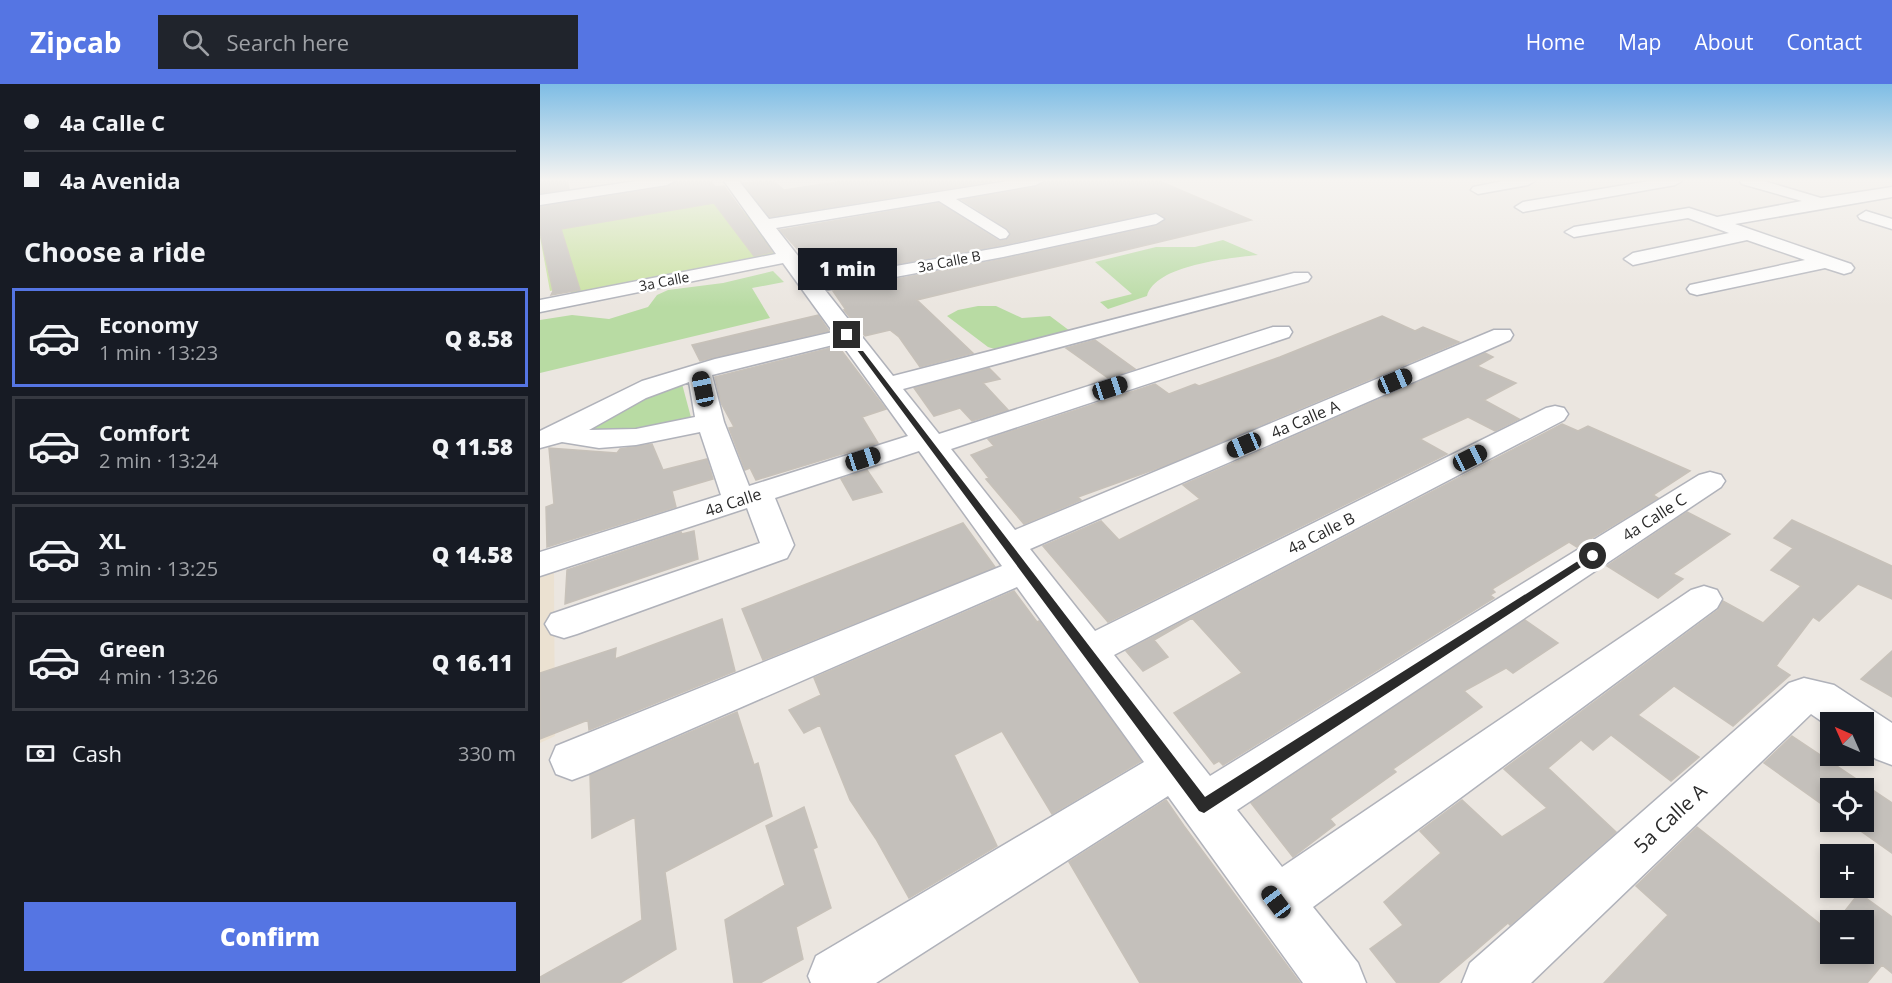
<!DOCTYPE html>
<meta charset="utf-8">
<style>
:root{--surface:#171b24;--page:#20242c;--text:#f1f3f6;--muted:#9ea1a6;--line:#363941;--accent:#5575e3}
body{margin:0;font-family:"Open Sans",sans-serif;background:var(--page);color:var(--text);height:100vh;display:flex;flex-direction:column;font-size:22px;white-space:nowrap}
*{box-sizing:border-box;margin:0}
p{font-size:20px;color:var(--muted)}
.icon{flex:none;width:33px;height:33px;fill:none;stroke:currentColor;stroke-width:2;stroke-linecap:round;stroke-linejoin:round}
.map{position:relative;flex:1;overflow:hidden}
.details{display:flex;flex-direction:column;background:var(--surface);width:540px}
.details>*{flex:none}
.guide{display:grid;align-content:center;height:132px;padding:0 24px;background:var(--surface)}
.needle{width:39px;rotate:315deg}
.tools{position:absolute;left:1280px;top:628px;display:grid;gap:12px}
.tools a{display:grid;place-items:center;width:54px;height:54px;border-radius:0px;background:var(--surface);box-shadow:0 3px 9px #0003;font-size:30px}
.end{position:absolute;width:27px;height:27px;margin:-14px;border:8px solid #2b2b2b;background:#fff;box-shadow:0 0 0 3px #fff}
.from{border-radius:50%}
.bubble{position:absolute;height:42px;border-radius:0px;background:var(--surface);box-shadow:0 3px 9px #0003;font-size:20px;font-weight:800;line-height:42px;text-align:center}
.car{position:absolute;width:18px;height:36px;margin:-18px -9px;border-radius:8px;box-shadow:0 0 4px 2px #0007;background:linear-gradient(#222 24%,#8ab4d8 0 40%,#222 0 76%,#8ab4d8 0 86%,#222 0)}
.guide b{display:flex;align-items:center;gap:21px;height:57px;font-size:22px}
.guide b+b{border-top:2px solid var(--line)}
.guide i{width:15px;height:15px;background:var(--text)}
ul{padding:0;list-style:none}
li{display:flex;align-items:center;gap:18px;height:99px;margin:0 12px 9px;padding:0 12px;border:3px solid var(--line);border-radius:0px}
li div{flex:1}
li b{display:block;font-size:22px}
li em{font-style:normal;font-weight:800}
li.on{border-color:var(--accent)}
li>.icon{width:54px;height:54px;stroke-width:1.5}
h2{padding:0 24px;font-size:27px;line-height:72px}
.pay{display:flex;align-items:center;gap:15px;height:66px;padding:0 24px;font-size:22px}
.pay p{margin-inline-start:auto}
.cta{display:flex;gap:12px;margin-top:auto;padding:12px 24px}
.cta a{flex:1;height:69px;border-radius:0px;background:var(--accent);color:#fff;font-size:24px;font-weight:800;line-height:69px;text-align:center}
header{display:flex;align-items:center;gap:36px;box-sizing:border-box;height:84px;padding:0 30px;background:var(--accent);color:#fff}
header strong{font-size:28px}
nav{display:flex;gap:33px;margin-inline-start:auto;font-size:21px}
.search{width:420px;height:54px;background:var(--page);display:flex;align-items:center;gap:15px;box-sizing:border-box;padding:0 21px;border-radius:0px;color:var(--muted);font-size:22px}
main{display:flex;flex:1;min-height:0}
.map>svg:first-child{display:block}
.education{fill:#ebe1d1}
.green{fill:#b8dba3}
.pitch{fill:#c8e1a0}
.building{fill:#c4c0bb;stroke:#c7c1b9;stroke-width:1.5}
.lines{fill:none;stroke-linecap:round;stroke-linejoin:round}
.minor-casing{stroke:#b0b2ba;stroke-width:3}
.minor{fill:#fff;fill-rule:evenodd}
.route{fill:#2b2b2b}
.labels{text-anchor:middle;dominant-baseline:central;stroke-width:5;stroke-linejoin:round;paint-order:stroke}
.far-street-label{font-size:14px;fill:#2b2b2b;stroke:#fff}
.street-label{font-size:16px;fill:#2b2b2b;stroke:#fff}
.near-street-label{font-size:20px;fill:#2b2b2b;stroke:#fff}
</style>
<header>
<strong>Zipcab</strong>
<div class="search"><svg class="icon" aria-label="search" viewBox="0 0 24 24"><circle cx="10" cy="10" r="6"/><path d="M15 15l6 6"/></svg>Search here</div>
<nav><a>Home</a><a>Map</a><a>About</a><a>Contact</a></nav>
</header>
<main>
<section class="details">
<div class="guide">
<b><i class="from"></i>4a Calle C</b>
<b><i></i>4a Avenida</b>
</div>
<h2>Choose a ride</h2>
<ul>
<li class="on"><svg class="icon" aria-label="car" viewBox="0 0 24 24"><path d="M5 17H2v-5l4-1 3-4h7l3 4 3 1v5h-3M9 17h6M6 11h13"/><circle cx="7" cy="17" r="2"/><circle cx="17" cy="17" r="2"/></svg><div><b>Economy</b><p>1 min · 13:23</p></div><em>Q 8.58</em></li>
<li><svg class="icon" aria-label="car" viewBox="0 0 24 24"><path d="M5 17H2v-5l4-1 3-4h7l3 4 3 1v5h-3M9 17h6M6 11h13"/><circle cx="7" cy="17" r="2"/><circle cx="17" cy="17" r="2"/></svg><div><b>Comfort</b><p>2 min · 13:24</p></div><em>Q 11.58</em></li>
<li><svg class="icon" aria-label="car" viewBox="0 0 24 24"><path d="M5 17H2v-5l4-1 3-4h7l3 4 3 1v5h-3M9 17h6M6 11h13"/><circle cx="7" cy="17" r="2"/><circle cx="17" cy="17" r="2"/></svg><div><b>XL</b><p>3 min · 13:25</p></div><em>Q 14.58</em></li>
<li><svg class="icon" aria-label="car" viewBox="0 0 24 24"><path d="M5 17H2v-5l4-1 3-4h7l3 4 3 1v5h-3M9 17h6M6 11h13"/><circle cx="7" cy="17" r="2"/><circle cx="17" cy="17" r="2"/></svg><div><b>Green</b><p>4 min · 13:26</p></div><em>Q 16.11</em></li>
</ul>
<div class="pay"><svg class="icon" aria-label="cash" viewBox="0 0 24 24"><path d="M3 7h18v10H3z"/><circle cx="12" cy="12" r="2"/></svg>Cash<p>330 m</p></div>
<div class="cta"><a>Confirm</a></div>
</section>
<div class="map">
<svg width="1352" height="899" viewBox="0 0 1352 899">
<rect width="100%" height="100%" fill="#ebe6e0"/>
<path class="education" d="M 14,485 L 15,652 L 0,659 L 0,490 Z"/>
<path class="green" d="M 683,156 L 718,171 C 690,174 615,181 607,212 L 568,225 L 560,218 L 592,210 L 555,178 L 616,163 L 655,163 Z
M 233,187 L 244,198 L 212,204 L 230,234 L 0,289 L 0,236 L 32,231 L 69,235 L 108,223 L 117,211 L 128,206 L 183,199 Z
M 438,222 L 456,222 L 482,234 L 510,232 L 534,250 L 461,267 L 448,263 L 407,232 L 418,226 Z
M 141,296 L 153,341 L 15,352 Z"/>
<path class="pitch" d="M 192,114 L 241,171 L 32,212 L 29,203 L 10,207 L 0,153 L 17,150 L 16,141 Z"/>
<path class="building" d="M 0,97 L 27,97 L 29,105 L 0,109 Z
M 136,97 L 171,97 L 175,103 L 184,102 L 232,168 L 214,172 L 174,119 L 21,145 L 40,206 L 11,211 L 13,207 L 0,148 L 0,123 L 127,103 Z
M 233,97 L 244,106 L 304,97 L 453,97 L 230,133 L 203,99 Z
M 505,97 L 619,97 L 711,136 L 377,216 L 433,269 L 380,283 L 359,253 L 350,246 L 325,252 L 304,226 L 306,226 L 293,207 L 463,175 L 616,142 L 626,134 L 616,128 L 463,161 L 283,193 L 240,146 L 399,119 L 459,157 L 466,156 L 471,150 L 468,145 L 422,116 L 496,103 Z
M 278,231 L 289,247 L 160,277 L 152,261 Z
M 842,232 L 875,247 L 883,243 L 919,258 L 621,383 L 538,413 L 541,416 L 484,440 L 446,395 L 449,394 L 431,371 L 454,362 L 448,355 L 615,300 L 629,310 L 655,300 L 659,302 L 740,273 Z
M 555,256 L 595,285 L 568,294 L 526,264 Z
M 298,262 L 346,325 L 322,333 L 338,359 L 216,396 L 210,384 L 205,386 L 189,344 L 194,343 L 181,319 L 175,293 Z
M 945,269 L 953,273 L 937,282 L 976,299 L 944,316 L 979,335 L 955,347 L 928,333 L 880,355 L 907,370 L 568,538 L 503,462 L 561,437 L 579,456 L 660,415 L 643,401 Z
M 449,284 L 460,295 L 443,299 L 468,326 L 432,337 L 420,324 L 394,332 L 374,304 Z
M 1022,340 L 1038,347 L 1048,342 L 1150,387 L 1113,411 L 1118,414 L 1037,463 L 1029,458 L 952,505 L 955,508 L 950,511 L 954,514 L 683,681 L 679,677 L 674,680 L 634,629 L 702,589 L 652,534 L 614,556 L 628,573 L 603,587 L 586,567 Z
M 112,360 L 123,386 L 167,375 L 173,395 L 132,407 L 136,423 L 7,463 L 6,423 L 14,420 L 9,364 L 77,369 L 80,365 Z
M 327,386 L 342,408 L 313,416 L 301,395 Z
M 1147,428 L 1190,450 L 1133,490 L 1143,495 L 1118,514 L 1067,482 Z
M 1252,436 L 1352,482 L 1352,515 L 1318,500 L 1279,537 L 1273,533 L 1236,582 L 1250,591 L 1193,642 L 1134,602 L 1098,631 L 1159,673 L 1131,697 L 1071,651 L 1053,666 L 1041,656 L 1008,684 L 1076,748 L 970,841 L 968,839 L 898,899 L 857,899 L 830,865 L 863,841 L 844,818 L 901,769 L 880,747 L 922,716 L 962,753 L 1007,724 L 964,685 L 1178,526 L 1183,517 L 1223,539 L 1261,502 L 1231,486 L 1253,464 L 1234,454 Z
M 423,439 L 455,483 L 223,576 L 202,525 Z
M 154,447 L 158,475 L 25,520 L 27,486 L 141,448 L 142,450 Z
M 474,507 L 497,538 L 499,537 L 601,677 L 512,730 L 462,647 L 414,671 L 457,762 L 369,814 L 336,755 L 310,716 L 280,641 L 264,649 L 249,626 L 281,611 L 274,594 Z
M 182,535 L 195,587 L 49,646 L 48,636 L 0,655 L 0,589 L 76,564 L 75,575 Z
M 985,536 L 1018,559 L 973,589 L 966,584 L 924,607 L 942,623 L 853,685 L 856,688 L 790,735 L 795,741 L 753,773 L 711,719 Z
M 1352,567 L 1352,613 L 1321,595 Z
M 197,628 L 214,681 L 218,679 L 232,732 L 125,788 L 136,865 L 80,899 L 0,899 L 0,893 L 102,836 L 95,733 L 52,754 L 50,691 Z
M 1252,652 L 1352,719 L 1352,769 L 1308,738 L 1323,738 L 1323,705 L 1290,705 L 1290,726 L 1224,679 Z
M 626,716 L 644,742 L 760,899 L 600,899 L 529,778 Z
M 264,723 L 277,763 L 273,765 L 291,824 L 256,843 L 263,875 L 220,899 L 194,899 L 185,836 L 245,801 L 226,742 Z
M 1157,743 L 1289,847 L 1290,845 L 1290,870 L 1323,870 L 1323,837 L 1297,837 L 1319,809 L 1352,833 L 1352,889 L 1342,881 L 1327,899 L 1064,899 L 1128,831 L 1096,802 Z"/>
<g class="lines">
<g class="minor-casing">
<path id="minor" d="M 97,97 L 134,97 L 127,101 L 0,121 L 0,111 Z
M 184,97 L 199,97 L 229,135 L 468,97 L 503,97 L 496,101 L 416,115 L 466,146 L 469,150 L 466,154 L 460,155 L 399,117 L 236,144 L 277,196 L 463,163 L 616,130 L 624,135 L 616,140 L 463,173 L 285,206 L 353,292 L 754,189 L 768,189 L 771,193 L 768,197 L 363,305 L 399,350 L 733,243 L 749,243 L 752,248 L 749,253 L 411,365 L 475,446 L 954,246 L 970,246 L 973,251 L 970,256 L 490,465 L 555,547 L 1006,324 L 1015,322 L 1024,324 L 1028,330 L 1024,336 L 574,571 L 670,692 L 1159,391 L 1170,388 L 1181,391 L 1185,397 L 1181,403 L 697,726 L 742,783 L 1151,506 L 1164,502 L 1177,506 L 1182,515 L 1177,524 L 773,823 L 818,879 L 826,899 L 763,899 L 628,712 L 336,899 L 271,899 L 268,892 L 276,872 L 604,678 L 477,503 L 48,690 L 32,696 L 16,690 L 10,676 L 16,662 L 462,482 L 379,367 L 235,414 L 254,461 L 247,474 L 37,550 L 24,554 L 11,550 L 5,540 L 11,530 L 220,459 L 207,424 L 0,492 L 0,468 L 181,411 L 160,348 L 96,361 L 59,364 L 22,358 L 0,364 L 0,347 L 102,297 L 175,275 L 293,248 L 243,179 L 0,228 L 0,216 L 236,170 ZM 301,259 L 368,352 L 209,402 L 184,338 L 172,291 ZM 149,298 L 155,333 L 96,345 L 49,346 L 106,314 Z
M 963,97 L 995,97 L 988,101 L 938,110 L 931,106 L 933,103 Z
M 1109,97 L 1142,97 L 1135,101 L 983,128 L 975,123 L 983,118 Z
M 1200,97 L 1224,97 L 1281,114 L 1352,103 L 1352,113 L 1195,140 L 1311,180 L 1314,184 L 1311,188 L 1304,190 L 1285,184 L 1157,211 L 1150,209 L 1147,205 L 1150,201 L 1265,176 L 1207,156 L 1093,181 L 1084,175 L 1093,169 L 1189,149 L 1148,134 L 1034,153 L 1025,148 L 1034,143 L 1149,124 L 1177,133 L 1262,117 L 1202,100 Z
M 1326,127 L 1352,135 L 1352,145 L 1320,135 L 1318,132 Z
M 1264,594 L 1294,601 L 1352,639 L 1352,681 L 1336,675 L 1323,666 L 1323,639 L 1290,639 L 1290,643 L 1271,630 L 991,899 L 922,899 L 930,879 L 1249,599 Z"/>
</g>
<use href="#minor" class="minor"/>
</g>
<linearGradient id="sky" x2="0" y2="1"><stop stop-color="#7ebde5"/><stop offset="0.43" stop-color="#f6f4f1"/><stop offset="1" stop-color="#f6f4f1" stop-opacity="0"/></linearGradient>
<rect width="1352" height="223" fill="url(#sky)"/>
<path class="route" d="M 305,250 L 310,250 L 665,713 L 1049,470 L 1058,472 L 664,729 L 659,727 Z"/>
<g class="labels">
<g class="far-street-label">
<text transform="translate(409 177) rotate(-11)">3a Calle B</text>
<text transform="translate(124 197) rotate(-11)">3a Calle</text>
</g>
<g class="street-label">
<text transform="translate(765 335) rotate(-23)">4a Calle A</text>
<text transform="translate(193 418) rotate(-18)">4a Calle</text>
<text transform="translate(1114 433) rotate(-33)">4a Calle C</text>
<text transform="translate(781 449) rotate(-27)">4a Calle B</text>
</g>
<g class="near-street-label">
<text transform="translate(1130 734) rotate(-43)">5a Calle A</text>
</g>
</g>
</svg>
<div class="tools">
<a><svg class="needle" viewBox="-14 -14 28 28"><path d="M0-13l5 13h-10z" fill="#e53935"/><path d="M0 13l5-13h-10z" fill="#9ea1a6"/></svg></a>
<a><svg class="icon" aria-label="locate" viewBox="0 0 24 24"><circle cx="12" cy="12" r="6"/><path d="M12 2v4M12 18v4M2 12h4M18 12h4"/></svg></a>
<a>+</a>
<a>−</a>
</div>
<i class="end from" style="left:1053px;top:472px"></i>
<i class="end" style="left:307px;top:251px"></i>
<div class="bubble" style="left:258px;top:164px;width:99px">1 min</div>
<i class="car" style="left:855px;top:297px;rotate:67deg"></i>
<i class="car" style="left:570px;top:304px;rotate:72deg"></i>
<i class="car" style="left:163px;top:305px;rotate:348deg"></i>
<i class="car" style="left:704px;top:361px;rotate:247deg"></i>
<i class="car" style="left:930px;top:374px;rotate:63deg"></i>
<i class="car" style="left:323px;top:375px;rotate:72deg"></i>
<i class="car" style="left:736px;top:818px;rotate:323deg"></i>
</div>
</main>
